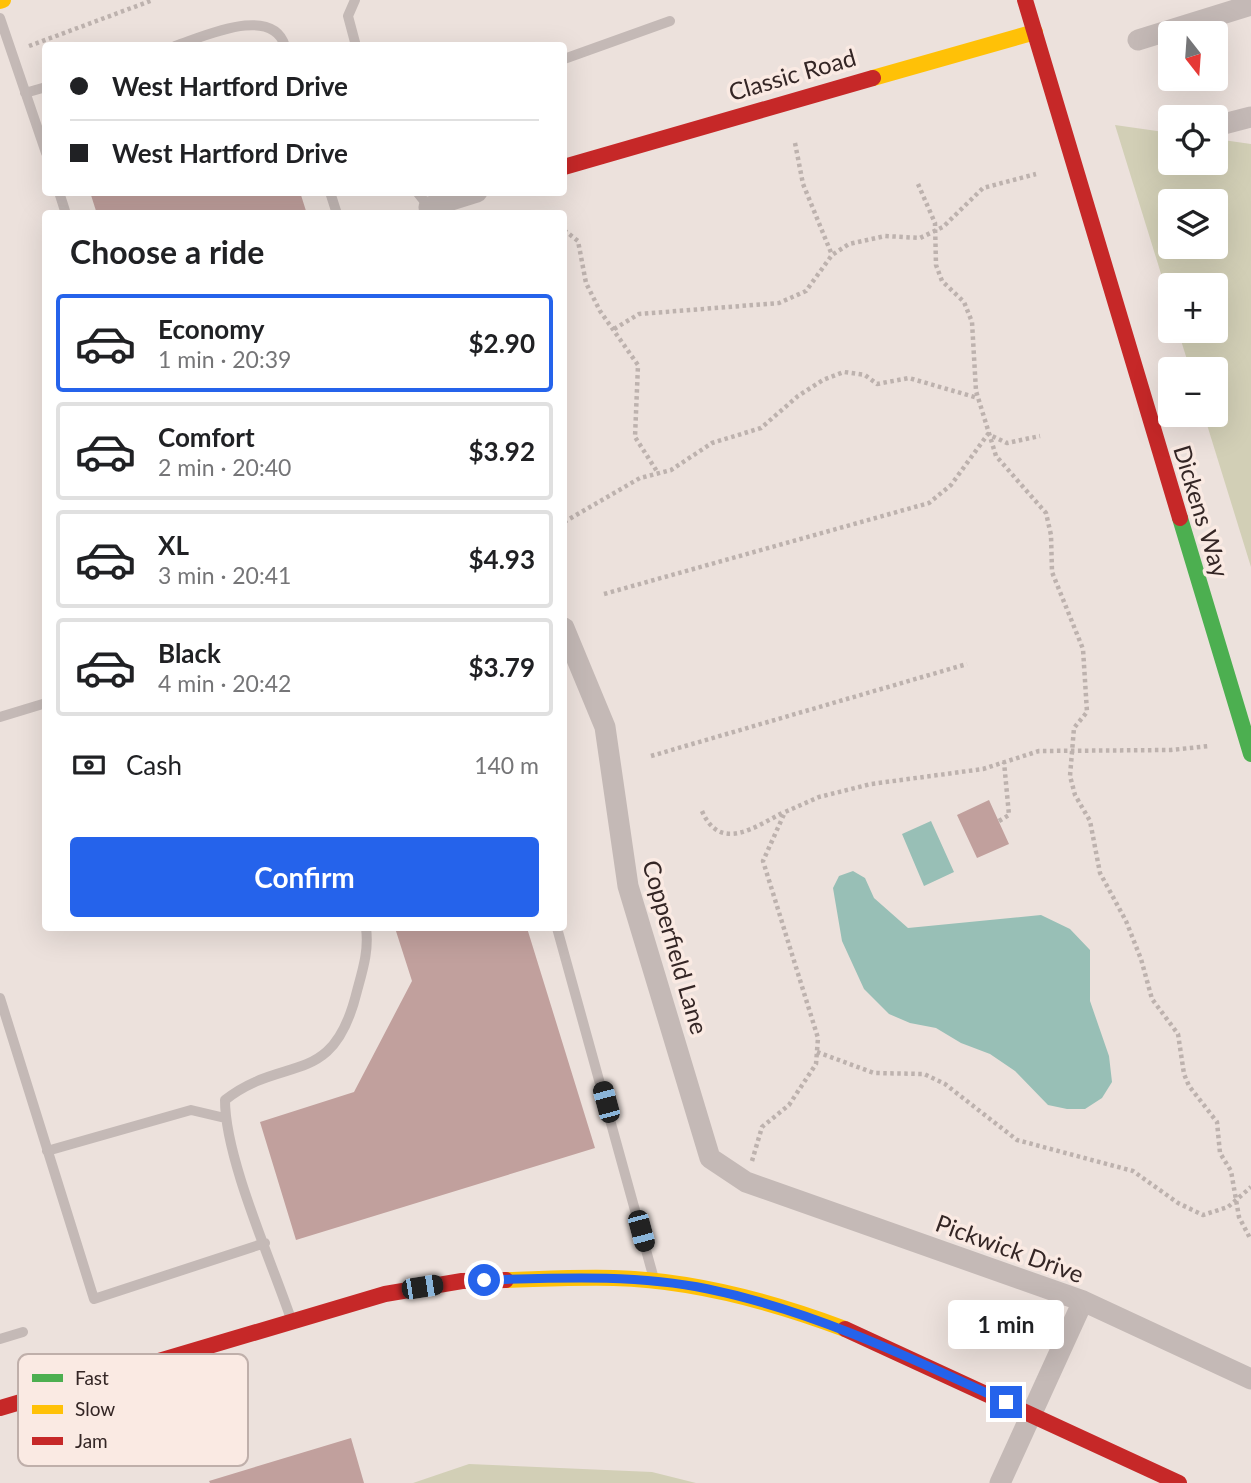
<!DOCTYPE html>
<meta charset="utf-8">
<style>
:root{--surface:#fff;--page:#f2f2f2;--text:#202124;--muted:#757577;--line:#e0e0e0;--accent:#2563eb}
body{margin:0;font-family:Lato,sans-serif;background:var(--page);color:var(--text);height:100vh;display:flex;flex-direction:column;font-size:26px;white-space:nowrap}
*{box-sizing:border-box;margin:0}
p{font-size:23px;color:var(--muted)}
.icon{flex:none;width:38px;height:38px;fill:none;stroke:currentColor;stroke-width:2;stroke-linecap:round;stroke-linejoin:round}
.map{position:relative;flex:1;overflow:hidden}
.details{position:absolute;left:42px;top:210px;width:525px;height:721px;display:flex;flex-direction:column;background:var(--surface);border-radius:7px;box-shadow:0 7px 28px #0002}
.details>*{flex:none}
.top-card{position:absolute;left:42px;top:42px;width:525px;height:154px;border-radius:7px;box-shadow:0 7px 28px #0002;display:grid;align-content:center;height:154px;padding:0 28px;background:var(--surface)}
.needle{width:46px;rotate:163deg}
.controls{position:absolute;left:1158px;top:21px;display:grid;gap:14px}
.controls a{display:grid;place-items:center;width:70px;height:70px;border-radius:7px;background:var(--surface);box-shadow:0 7px 28px #0002;font-size:35px}
.end{position:absolute;width:32px;height:32px;margin:-16px;border:9px solid #2563eb;background:#fff;box-shadow:0 0 0 4px #fff}
.from{border-radius:50%}
.bubble{position:absolute;height:49px;border-radius:7px;background:var(--surface);box-shadow:0 7px 28px #0002;font-size:23px;font-weight:700;line-height:49px;text-align:center}
.car{position:absolute;width:21px;height:42px;margin:-21px -10px;border-radius:9px;box-shadow:0 0 5px 2px #0007;background:linear-gradient(#222 24%,#8ab4d8 0 40%,#222 0 76%,#8ab4d8 0 86%,#222 0)}
.top-card b{display:flex;align-items:center;gap:24px;height:66px;font-size:26px}
.top-card b+b{border-top:2px solid var(--line)}
.top-card i{width:18px;height:18px;background:var(--text)}
ul{padding:0;list-style:none}
li{display:flex;align-items:center;gap:21px;height:98px;margin:0 14px 10px;padding:0 14px;border:4px solid var(--line);border-radius:7px}
li div{flex:1}
li b{display:block;font-size:26px}
li em{font-style:normal;font-weight:700}
li.on{border-color:var(--accent)}
li>.icon{width:63px;height:63px;stroke-width:1.5}
h2{padding:0 28px;font-size:32px;line-height:84px}
.pay{display:flex;align-items:center;gap:18px;height:77px;padding:0 28px;font-size:26px}
.pay p{margin-inline-start:auto}
.cta{display:flex;gap:14px;margin-top:auto;padding:14px 28px}
.cta a{flex:1;height:80px;border-radius:7px;background:var(--accent);color:#fff;font-size:28px;font-weight:700;line-height:80px;text-align:center}
.map>svg:first-child{display:block}
.green{fill:#d2cfb6;fill-rule:evenodd}
.water{fill:#98bfb6}
.building{fill:#c1a09d}
.lines{fill:none;stroke-linecap:round;stroke-linejoin:round}
.path{stroke:#bdb2ae;stroke-width:4.5;stroke-dasharray:3.5 3.5;stroke-linecap:butt}
.lane{stroke:#c4b9b6;stroke-width:10}
.street{stroke:#c4b9b6;stroke-width:21}
.fast{stroke:#4caf50;stroke-width:16}
.slow{stroke:#ffc107;stroke-width:16}
.jam{stroke:#c62828;stroke-width:16}
.route{stroke:#2563eb;stroke-width:9}
.labels{text-anchor:middle;dominant-baseline:central;stroke-width:7;stroke-linejoin:round;paint-order:stroke}
.street-label{font-size:24px;fill:#342625;stroke:#faeae3}
.key{fill:#faeae3;stroke:#bfafaa;stroke-width:2}
.key-label{font-size:19px;fill:#342625}
</style>
<div class="map">
<svg width="1251" height="1483" viewBox="0 0 1251 1483">
<rect width="100%" height="100%" fill="#ece1dc"/>
<path class="green" d="M 1115,125 L 1171,133 L 1171,163 L 1216,163 L 1216,139 L 1251,144 L 1251,567 L 1204,415 L 1216,415 L 1216,369 L 1190,369 L 1178,331 L 1216,331 L 1216,285 L 1171,285 L 1171,306 ZM 1171,201 L 1216,201 L 1216,247 L 1171,247 Z
M 469,1464 L 652,1472 L 696,1483 L 413,1483 Z"/>
<path class="water" d="M 931,821 L 954,872 L 924,886 L 902,834 Z
M 853,871 L 865,878 L 874,898 L 908,928 L 1041,915 L 1070,929 L 1090,950 L 1090,1001 L 1109,1056 L 1112,1082 L 1102,1098 L 1085,1109 L 1067,1109 L 1048,1105 L 1015,1071 L 990,1054 L 961,1043 L 936,1028 L 910,1023 L 889,1014 L 864,989 L 842,941 L 833,888 L 839,876 Z"/>
<path class="building" d="M 90,192 L 300,192 L 307,214 L 97,214 Z
M 989,800 L 1009,844 L 977,858 L 957,815 Z
M 395,928 L 527,928 L 595,1148 L 296,1240 L 260,1122 L 354,1092 L 412,981 Z
M 351,1438 L 364,1483 L 210,1483 L 209,1481 Z"/>
<g class="lines">
<path class="path" d="M 29,46 L 153,0
M 795,143 L 803,184 L 832,255
M 918,184 L 935,223 L 936,265 L 942,281 L 964,302 L 972,322 L 976,391 L 996,456 L 1046,513 L 1051,535 L 1052,572 L 1083,649 L 1087,712 L 1074,728 L 1070,776 L 1075,795 L 1090,821 L 1100,873 L 1126,921 L 1141,959 L 1152,999 L 1178,1034 L 1184,1074 L 1189,1086 L 1217,1122 L 1220,1153 L 1231,1171 L 1239,1217 L 1251,1240
M 564,230 L 578,241 L 586,283 L 600,311 L 638,365 L 635,437 L 658,473
M 614,329 L 639,314 L 779,303 L 806,291 L 832,255 L 849,244 L 885,236 L 920,238 L 943,227 L 983,188 L 1036,174
M 564,522 L 640,478 L 671,470 L 712,443 L 761,428 L 798,396 L 823,380 L 844,372 L 865,375 L 877,384 L 909,378 L 978,398
M 564,529 L 565,534
M 604,594 L 929,503 L 951,485 L 988,434 L 1007,443 L 1040,436
M 651,756 L 967,664
M 702,811 C 720,853 755,827 784,812
M 999,821 L 1009,815 L 1004,762
M 817,1052 L 874,1073 L 924,1074 L 945,1084 L 1017,1140 L 1133,1171 L 1178,1203 L 1203,1215 L 1228,1207 L 1251,1187
M 752,1161 L 762,1127 L 789,1105 L 816,1064 L 818,1038 L 763,861 L 785,812 L 819,797 L 871,784 L 983,769 L 1039,751 L 1171,750 L 1209,746"/>
<path class="lane" d="M 355,0 L 348,16 L 356,46
M 0,18 L 46,153
M 175,46 C 203,37 272,4 285,46
M 564,59 L 670,21
M 25,93 L 46,87
M 59,192 L 66,214
M 330,192 L 337,214
M 417,192 L 429,207
M 0,717 L 46,703
M 557,928 L 654,1279
M 0,998 L 94,1299 L 265,1243
M 47,1151 L 191,1110 L 225,1118
M 291,1319 C 271,1260 225,1158 225,1100 C 285,1053 333,1090 357,991 C 363,969 369,950 366,928
M 0,1339 L 23,1332"/>
<path class="street" d="M 1138,40 L 1251,5
M 1216,126 L 1251,117
M 430,214 L 429,207 L 477,192
M 564,628 L 605,727 L 628,886 L 710,1158 L 746,1182 L 1083,1301 L 1251,1379
M 1000,1483 L 1083,1301"/>
<path class="fast" d="M 1180,518 L 1251,754"/>
<path class="slow" d="M 0,1 L 3,0
M 873,78 L 1035,32
M 506,1280 C 542,1279 578,1277 614,1278 C 691,1280 773,1302 845,1329"/>
<path class="jam" d="M 1025,0 L 1180,518
M 564,167 L 873,78
M 845,1329 L 1179,1483
M 0,1408 L 385,1294 L 462,1281 L 506,1280"/>
</g>
<g class="lines">
<path class="route" d="M 484,1280 C 558,1278 634,1274 708,1289 C 814,1311 909,1357 1006,1402"/>
</g>
<g class="labels">
<g class="street-label">
<text transform="translate(792 74) rotate(-16)">Classic Road</text>
<text transform="translate(1202 511) rotate(73)">Dickens Way</text>
<text transform="translate(676 947) rotate(74)">Copperfield Lane</text>
<text transform="translate(1010 1248) rotate(20)">Pickwick Drive</text>
</g>
</g>
<rect x="18" y="1354" width="230" height="112" rx="10" class="key"/>
<rect x="32" y="1374" width="31" height="8" fill="#4caf50"/>
<rect x="32" y="1405" width="31" height="9" fill="#ffc107"/>
<rect x="32" y="1437" width="31" height="8" fill="#c62828"/>
<g class="key-label">
<text x="75" y="1385">Fast</text>
<text x="75" y="1416">Slow</text>
<text x="75" y="1448">Jam</text>
</g>
</svg>
<div class="controls">
<a><svg class="needle" viewBox="-14 -14 28 28"><path d="M0-13l5 13h-10z" fill="#e53935"/><path d="M0 13l5-13h-10z" fill="#757577"/></svg></a>
<a><svg class="icon" aria-label="locate" viewBox="0 0 24 24"><circle cx="12" cy="12" r="6"/><path d="M12 2v4M12 18v4M2 12h4M18 12h4"/></svg></a>
<a><svg class="icon" aria-label="layers" viewBox="0 0 24 24"><path d="M12 4l9 5-9 5-9-5zM3 14l9 5 9-5"/></svg></a>
<a>+</a>
<a>−</a>
</div>
<i class="end from" style="left:484px;top:1280px"></i>
<i class="end" style="left:1006px;top:1402px"></i>
<div class="bubble" style="left:948px;top:1300px;width:116px">1 min</div>
<i class="car" style="left:606px;top:1102px;rotate:345deg"></i>
<i class="car" style="left:641px;top:1231px;rotate:165deg"></i>
<i class="car" style="left:422px;top:1287px;rotate:81deg"></i>
<div class="top-card">
<b><i class="from"></i>West Hartford Drive</b>
<b><i></i>West Hartford Drive</b>
</div>
<section class="details">
<h2>Choose a ride</h2>
<ul>
<li class="on"><svg class="icon" aria-label="car" viewBox="0 0 24 24"><path d="M5 17H2v-5l4-1 3-4h7l3 4 3 1v5h-3M9 17h6M6 11h13"/><circle cx="7" cy="17" r="2"/><circle cx="17" cy="17" r="2"/></svg><div><b>Economy</b><p>1 min · 20:39</p></div><em>$2.90</em></li>
<li><svg class="icon" aria-label="car" viewBox="0 0 24 24"><path d="M5 17H2v-5l4-1 3-4h7l3 4 3 1v5h-3M9 17h6M6 11h13"/><circle cx="7" cy="17" r="2"/><circle cx="17" cy="17" r="2"/></svg><div><b>Comfort</b><p>2 min · 20:40</p></div><em>$3.92</em></li>
<li><svg class="icon" aria-label="car" viewBox="0 0 24 24"><path d="M5 17H2v-5l4-1 3-4h7l3 4 3 1v5h-3M9 17h6M6 11h13"/><circle cx="7" cy="17" r="2"/><circle cx="17" cy="17" r="2"/></svg><div><b>XL</b><p>3 min · 20:41</p></div><em>$4.93</em></li>
<li><svg class="icon" aria-label="car" viewBox="0 0 24 24"><path d="M5 17H2v-5l4-1 3-4h7l3 4 3 1v5h-3M9 17h6M6 11h13"/><circle cx="7" cy="17" r="2"/><circle cx="17" cy="17" r="2"/></svg><div><b>Black</b><p>4 min · 20:42</p></div><em>$3.79</em></li>
</ul>
<div class="pay"><svg class="icon" aria-label="cash" viewBox="0 0 24 24"><path d="M3 7h18v10H3z"/><circle cx="12" cy="12" r="2"/></svg>Cash<p>140 m</p></div>
<div class="cta"><a>Confirm</a></div>
</section>
</div>
